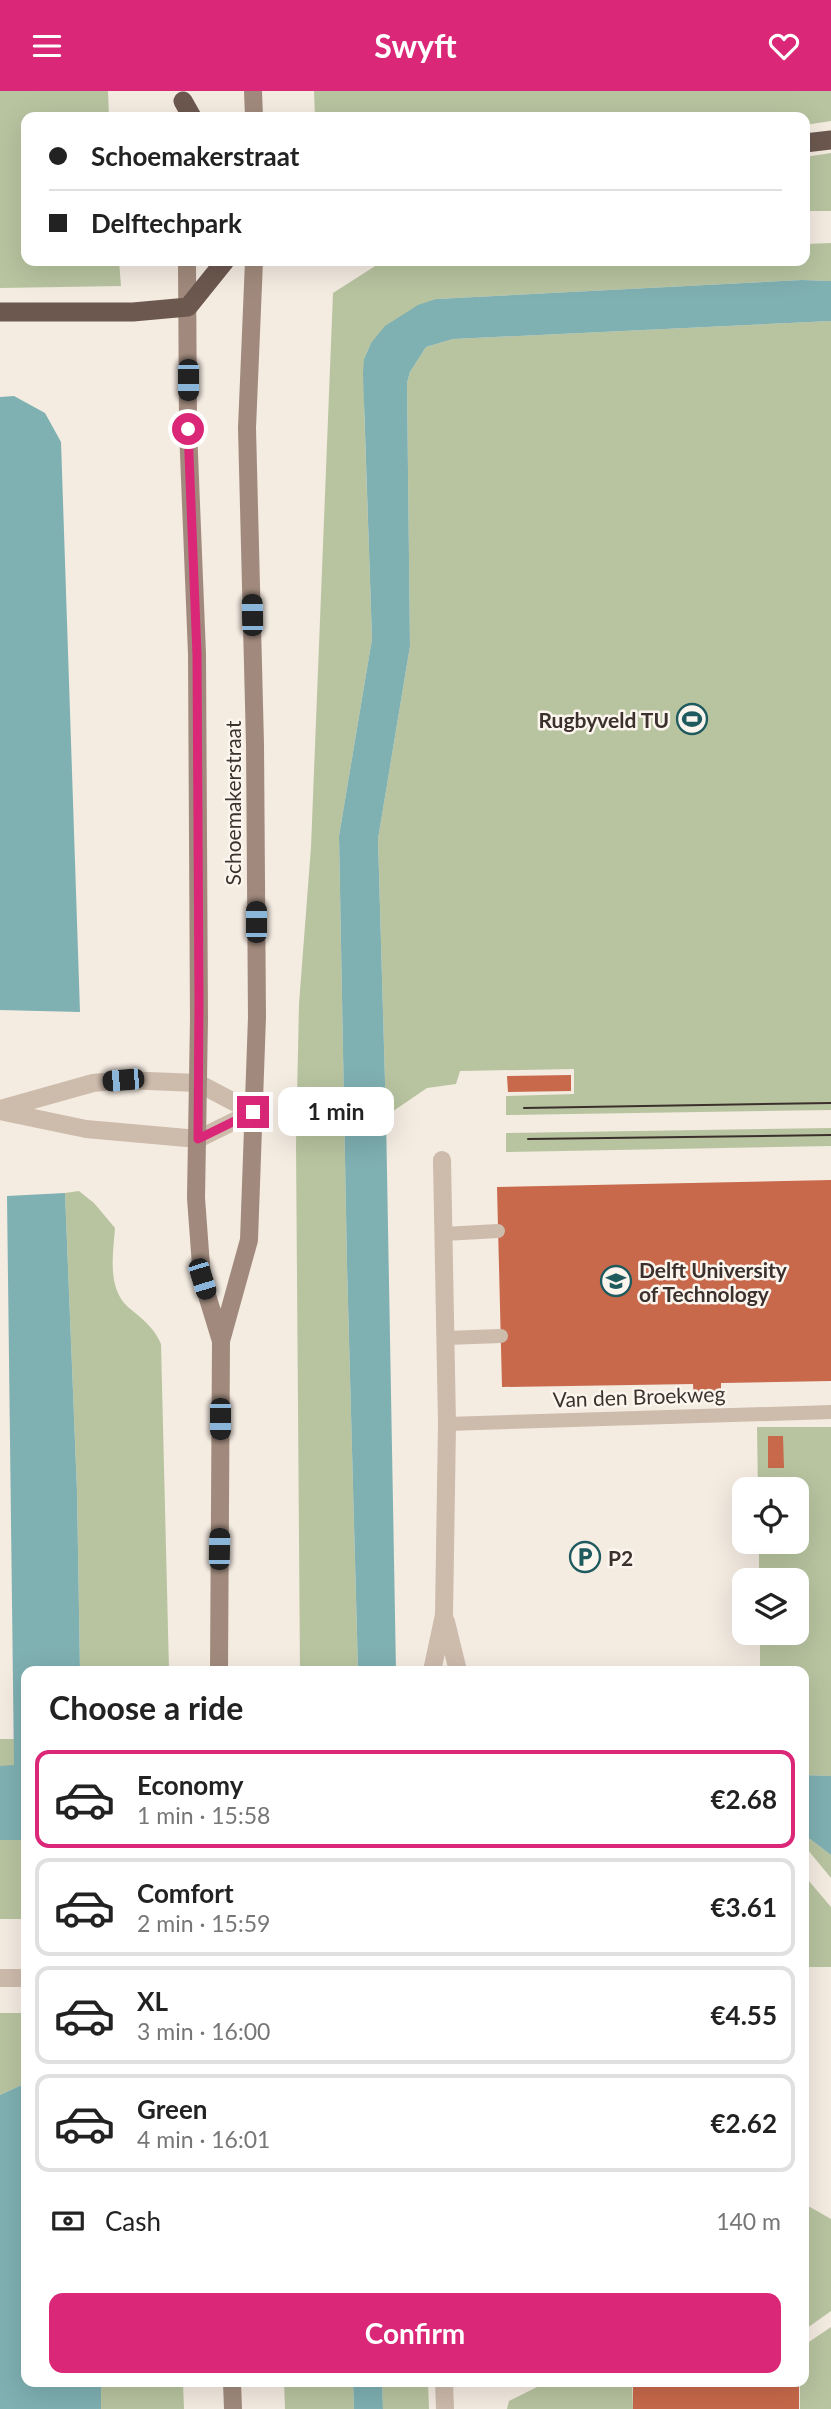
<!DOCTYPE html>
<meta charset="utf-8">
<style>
:root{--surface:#fff;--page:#f2f2f2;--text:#222;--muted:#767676;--line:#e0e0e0;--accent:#db2777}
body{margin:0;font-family:Lato,sans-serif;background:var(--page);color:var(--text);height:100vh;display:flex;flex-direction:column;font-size:26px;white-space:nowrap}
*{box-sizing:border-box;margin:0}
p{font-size:23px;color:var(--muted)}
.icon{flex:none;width:38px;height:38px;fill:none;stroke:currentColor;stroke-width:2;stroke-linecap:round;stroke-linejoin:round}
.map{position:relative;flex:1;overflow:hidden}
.drawer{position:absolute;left:21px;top:1575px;width:788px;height:721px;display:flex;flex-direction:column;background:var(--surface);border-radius:14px;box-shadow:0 7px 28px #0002}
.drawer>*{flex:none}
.top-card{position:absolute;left:21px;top:21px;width:789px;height:154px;border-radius:14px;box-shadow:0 7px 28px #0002;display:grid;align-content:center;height:154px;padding:0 28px;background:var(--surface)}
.buttons{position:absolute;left:732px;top:1386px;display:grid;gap:14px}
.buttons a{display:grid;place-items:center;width:77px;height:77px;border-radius:14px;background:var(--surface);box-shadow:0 7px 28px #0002;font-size:35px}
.end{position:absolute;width:32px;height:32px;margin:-16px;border:9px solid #db2777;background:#fff;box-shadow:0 0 0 4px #fff}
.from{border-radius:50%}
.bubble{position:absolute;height:49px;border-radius:14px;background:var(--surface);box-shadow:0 7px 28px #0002;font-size:23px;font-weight:700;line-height:49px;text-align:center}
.car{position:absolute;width:21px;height:42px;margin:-21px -10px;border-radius:9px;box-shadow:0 0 5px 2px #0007;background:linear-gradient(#222 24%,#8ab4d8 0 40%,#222 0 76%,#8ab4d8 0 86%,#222 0)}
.top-card b{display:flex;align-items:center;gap:24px;height:66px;font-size:26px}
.top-card b+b{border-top:2px solid var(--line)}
.top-card i{width:18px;height:18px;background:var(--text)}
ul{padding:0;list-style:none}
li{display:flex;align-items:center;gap:21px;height:98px;margin:0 14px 10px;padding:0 14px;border:4px solid var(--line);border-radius:14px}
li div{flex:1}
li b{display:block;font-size:26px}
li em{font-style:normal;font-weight:700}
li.on{border-color:var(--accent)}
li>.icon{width:63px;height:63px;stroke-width:1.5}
h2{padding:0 28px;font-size:32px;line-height:84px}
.pay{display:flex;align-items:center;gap:18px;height:77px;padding:0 28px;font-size:26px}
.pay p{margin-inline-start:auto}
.button{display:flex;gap:14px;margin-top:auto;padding:14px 28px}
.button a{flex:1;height:80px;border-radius:14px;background:var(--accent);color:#fff;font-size:28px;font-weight:700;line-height:80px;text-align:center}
header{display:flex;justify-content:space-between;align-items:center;height:91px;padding:0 28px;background:var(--accent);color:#fff;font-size:32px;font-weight:700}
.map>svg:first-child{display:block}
.green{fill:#b8c4a0}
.water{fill:#7fb0b2}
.building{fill:#c8694b}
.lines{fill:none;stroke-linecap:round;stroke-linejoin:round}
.service{stroke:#cdbbac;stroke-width:14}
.minor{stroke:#cdbbac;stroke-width:18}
.secondary{stroke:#a18a7d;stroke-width:18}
.trunk{stroke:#6c584f;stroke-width:19}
.tram{stroke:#3b302b;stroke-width:2}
.route{stroke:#db2777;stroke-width:9}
.labels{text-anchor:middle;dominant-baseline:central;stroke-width:5;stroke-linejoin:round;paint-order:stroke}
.poi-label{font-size:21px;font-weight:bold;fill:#3b302b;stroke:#fbf5ee;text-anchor:start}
.street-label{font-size:21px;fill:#3b302b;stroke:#fbf5ee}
</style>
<header><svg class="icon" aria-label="menu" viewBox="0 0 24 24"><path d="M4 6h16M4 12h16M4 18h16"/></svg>Swyft<svg class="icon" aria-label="heart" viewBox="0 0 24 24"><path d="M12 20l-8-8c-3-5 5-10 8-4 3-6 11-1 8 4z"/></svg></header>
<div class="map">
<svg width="831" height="2318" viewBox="0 0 831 2318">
<rect width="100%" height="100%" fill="#f4ebe1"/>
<path class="green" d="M 0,0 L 108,0 L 109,26 L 26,26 L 26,170 L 119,170 L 121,195 L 0,197 Z
M 314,0 L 831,0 L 831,30 L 805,34 L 805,26 L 315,26 Z
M 831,62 L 831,120 L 805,120 L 805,66 Z
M 831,152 L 831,190 L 802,189 L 436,208 L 371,252 L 364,268 L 364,315 L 372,548 L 339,745 L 347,1174 L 358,1580 L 300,1580 L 296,1053 L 299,913 L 311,756 L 333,202 L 383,170 L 805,170 L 805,153 Z
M 831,230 L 831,1019 L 506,1024 L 506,1005 L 574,1003 L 574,978 L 460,980 L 456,993 L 427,997 L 386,1025 L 378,748 L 410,555 L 407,292 L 410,281 L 426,256 L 453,248 Z
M 831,1037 L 831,1055 L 506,1061 L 506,1042 Z
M 79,1100 L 94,1112 L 115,1137 C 113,1163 107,1197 128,1216 C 141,1227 154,1236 161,1253 L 169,1580 L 80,1580 L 77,1400 L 65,1102 Z
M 757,1336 L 831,1336 L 831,1685 L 803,1684 L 803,1580 L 760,1580 L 760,1542 L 796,1542 L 796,1489 L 759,1489 L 759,1451 L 796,1451 L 796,1398 L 758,1398 Z
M 0,1648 L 26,1648 L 20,1680 L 0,1680 Z
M 810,1748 L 831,1764 L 831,1787 L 803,1753 L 803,1750 Z
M 0,1749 L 26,1749 L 26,1828 L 0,1828 Z
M 803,1783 L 831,1816 L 831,1876 L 803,1876 Z
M 0,1922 L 26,1922 L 26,1992 L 0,2004 Z
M 803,2112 L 831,2128 L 831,2220 L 803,2240 Z
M 831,2236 L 831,2318 L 800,2318 L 800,2291 L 806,2288 L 806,2253 Z
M 101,2291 L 183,2291 L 184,2318 L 101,2318 Z
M 284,2291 L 353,2291 L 354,2318 L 285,2318 Z
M 382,2291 L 428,2291 L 429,2318 L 383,2318 Z
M 547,2291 L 632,2291 L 633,2318 L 507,2318 L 509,2310 Z"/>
<path class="water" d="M 802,189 L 831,190 L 831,230 L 453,248 L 426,256 L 410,281 L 407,292 L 410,555 L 378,748 L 386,1025 L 396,1580 L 358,1580 L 347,1174 L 339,745 L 372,548 L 363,282 L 364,268 L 371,252 L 385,235 L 418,214 L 436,208 Z
M 14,305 L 45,322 L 61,351 L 80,921 L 0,919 L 0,306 Z
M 65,1102 L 77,1400 L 80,1580 L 26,1580 L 26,1749 L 0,1749 L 0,1675 L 14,1674 L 7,1105 Z
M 803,1684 L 831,1685 L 831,1764 L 810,1748 L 803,1750 Z
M 26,1992 L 26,2291 L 101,2291 L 101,2318 L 0,2318 L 0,2004 Z
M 353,2291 L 382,2291 L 383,2318 L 354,2318 Z"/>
<path class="building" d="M 571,984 L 571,1000 L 508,1001 L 507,985 Z
M 831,1089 L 831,1290 L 721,1292 L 721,1310 L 694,1311 L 693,1293 L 502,1296 L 497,1096 Z
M 768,1345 L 783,1345 L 784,1377 L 768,1377 Z
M 633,2291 L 799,2291 L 799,2318 L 633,2318 Z"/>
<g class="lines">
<path class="service" d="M 444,1143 L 498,1140
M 446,1247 L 501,1245
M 447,1333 L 831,1321"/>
<path class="minor" d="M 0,1018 L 93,992 L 123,989 L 198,992 L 253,1021
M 0,1020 L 86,1038 L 198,1048 L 253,1021
M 446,1531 L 458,1580
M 432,1580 L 444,1524 L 447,1333 L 442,1069
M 0,1887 L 26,1887
M 444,2291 L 445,2318"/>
<path class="secondary" d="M 253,0 L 254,26
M 187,170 L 188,338 L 197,563 L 199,928 L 196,1107 L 202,1188 L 221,1250
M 219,1580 L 221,1250 L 249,1149 L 257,926 L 255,653 L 247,337 L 254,170
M 232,2291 L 233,2318"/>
<path class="trunk" d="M 183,10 L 192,26
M 805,52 L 831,49
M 0,221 L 133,221 L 188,216 L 225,170"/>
<path class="tram" d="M 524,1017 L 831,1012
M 528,1048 L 831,1044"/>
</g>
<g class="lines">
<path class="route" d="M 188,338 L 197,564 L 199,910 L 198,1048 L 253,1021"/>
</g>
<defs>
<g id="stadium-ring" transform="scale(1.575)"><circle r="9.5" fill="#fbf5ee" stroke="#1f5a5e" stroke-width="1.5"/><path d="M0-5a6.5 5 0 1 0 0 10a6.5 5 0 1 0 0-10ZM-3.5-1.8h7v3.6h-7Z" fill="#1f5a5e"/></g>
<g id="university-ring" transform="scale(1.575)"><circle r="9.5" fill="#fbf5ee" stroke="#1f5a5e" stroke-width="1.5"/><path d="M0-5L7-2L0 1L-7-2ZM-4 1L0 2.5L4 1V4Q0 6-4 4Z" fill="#1f5a5e"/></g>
<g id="parking-ring" transform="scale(1.575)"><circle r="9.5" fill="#fbf5ee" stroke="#1f5a5e" stroke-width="1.5"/><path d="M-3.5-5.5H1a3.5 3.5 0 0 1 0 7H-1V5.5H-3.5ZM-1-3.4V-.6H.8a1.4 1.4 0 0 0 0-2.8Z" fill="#1f5a5e"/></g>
</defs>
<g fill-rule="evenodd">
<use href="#stadium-ring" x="692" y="628"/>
<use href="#university-ring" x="616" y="1190"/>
<use href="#parking-ring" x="585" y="1466"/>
</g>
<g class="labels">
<g class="poi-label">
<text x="669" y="628" text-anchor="end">Rugbyveld TU</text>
<text x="639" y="1178">Delft University<tspan x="639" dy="24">of Technology</tspan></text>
<text x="608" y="1466">P2</text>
</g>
<g class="street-label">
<text transform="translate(232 712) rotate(-90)">Schoemakerstraat</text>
<text transform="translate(639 1305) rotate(-2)">Van den Broekweg</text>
</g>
</g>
</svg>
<div class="buttons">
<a><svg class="icon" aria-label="locate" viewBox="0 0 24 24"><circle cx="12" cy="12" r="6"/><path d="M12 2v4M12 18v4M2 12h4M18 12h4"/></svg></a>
<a><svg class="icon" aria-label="layers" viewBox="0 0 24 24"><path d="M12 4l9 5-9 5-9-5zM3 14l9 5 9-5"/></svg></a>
</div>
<i class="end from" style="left:188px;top:338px"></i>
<i class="end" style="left:253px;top:1021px"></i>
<div class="bubble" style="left:278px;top:996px;width:116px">1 min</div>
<i class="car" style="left:188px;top:289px;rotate:180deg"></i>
<i class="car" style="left:252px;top:524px;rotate:359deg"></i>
<i class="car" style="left:256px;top:831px;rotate:0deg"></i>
<i class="car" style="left:123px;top:989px;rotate:265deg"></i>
<i class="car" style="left:202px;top:1188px;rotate:163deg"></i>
<i class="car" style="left:220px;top:1328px;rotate:180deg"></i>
<i class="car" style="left:219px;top:1458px;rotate:1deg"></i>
<div class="top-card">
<b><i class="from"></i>Schoemakerstraat</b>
<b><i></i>Delftechpark</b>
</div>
<section class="drawer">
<h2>Choose a ride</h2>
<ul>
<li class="on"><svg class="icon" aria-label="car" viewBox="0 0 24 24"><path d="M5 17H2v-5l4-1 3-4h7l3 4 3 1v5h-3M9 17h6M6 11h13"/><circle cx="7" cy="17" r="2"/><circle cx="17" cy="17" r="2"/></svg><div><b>Economy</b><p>1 min · 15:58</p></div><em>€2.68</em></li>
<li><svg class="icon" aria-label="car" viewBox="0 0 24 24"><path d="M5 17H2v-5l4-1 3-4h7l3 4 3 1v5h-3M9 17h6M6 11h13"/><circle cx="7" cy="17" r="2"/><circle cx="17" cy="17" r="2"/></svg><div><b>Comfort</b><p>2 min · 15:59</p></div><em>€3.61</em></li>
<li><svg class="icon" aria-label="car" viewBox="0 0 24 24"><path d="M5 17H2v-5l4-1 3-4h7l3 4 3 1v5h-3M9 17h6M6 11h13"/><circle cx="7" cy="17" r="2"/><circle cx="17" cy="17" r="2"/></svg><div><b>XL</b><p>3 min · 16:00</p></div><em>€4.55</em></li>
<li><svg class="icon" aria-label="car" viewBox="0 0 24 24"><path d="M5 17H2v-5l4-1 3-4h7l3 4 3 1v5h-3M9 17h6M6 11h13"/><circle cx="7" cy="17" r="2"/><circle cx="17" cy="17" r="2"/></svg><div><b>Green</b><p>4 min · 16:01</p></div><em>€2.62</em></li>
</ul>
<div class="pay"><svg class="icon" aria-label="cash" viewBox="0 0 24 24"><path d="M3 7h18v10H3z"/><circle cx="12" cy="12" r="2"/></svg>Cash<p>140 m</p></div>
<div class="button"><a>Confirm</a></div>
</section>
</div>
